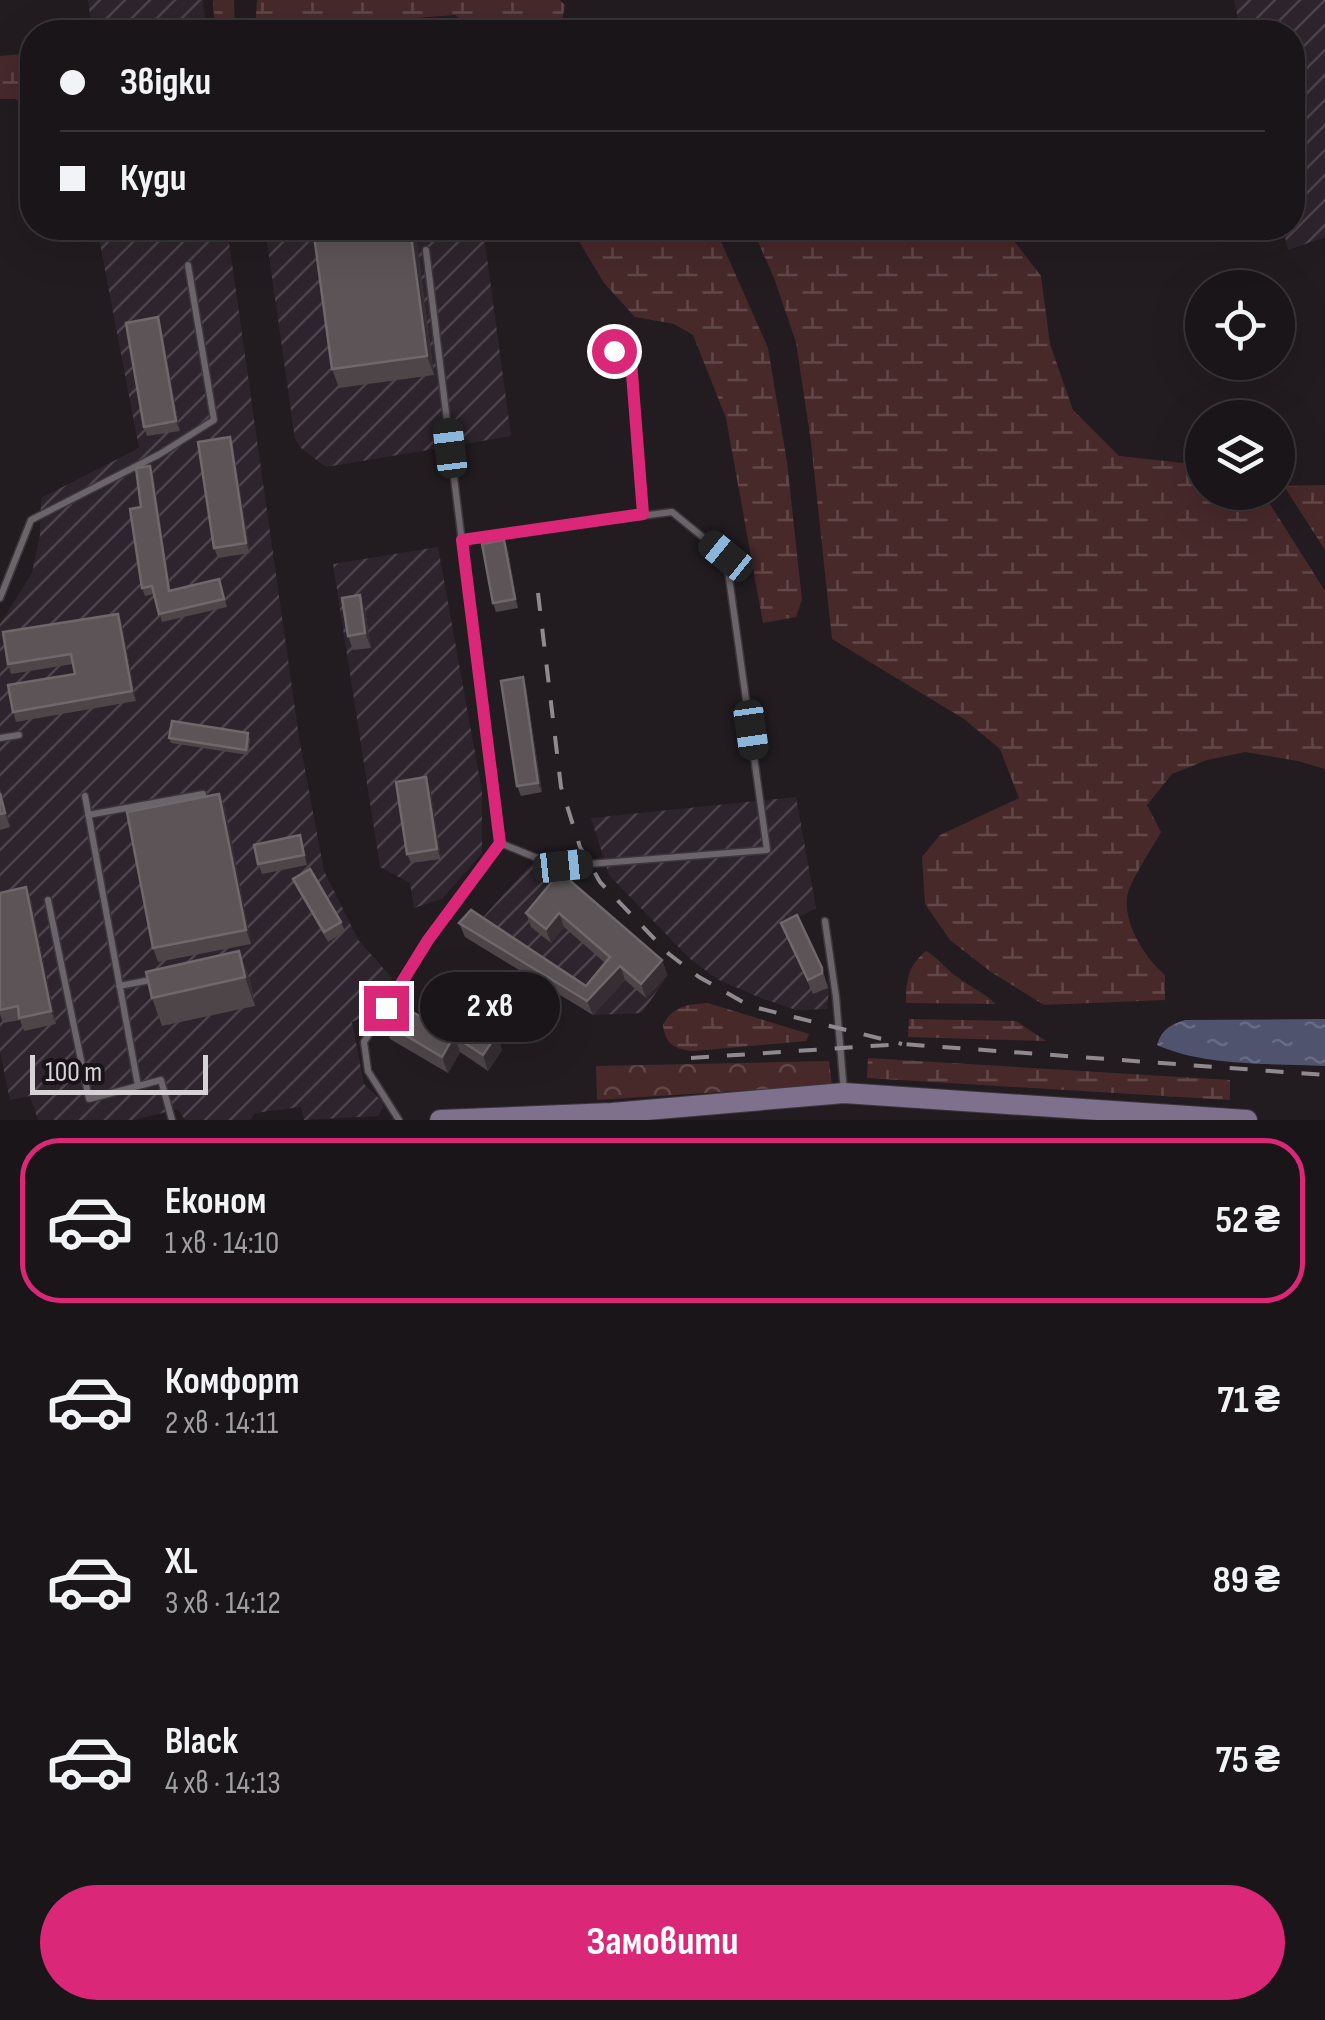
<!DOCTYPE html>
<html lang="uk">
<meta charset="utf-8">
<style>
:root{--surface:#1a1519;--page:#272226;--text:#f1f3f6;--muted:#9f9fa2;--line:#383438;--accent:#db2777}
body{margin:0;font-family:"Sofia Sans Condensed",sans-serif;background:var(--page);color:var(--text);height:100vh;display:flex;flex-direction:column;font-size:38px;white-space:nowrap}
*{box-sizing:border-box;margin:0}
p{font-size:32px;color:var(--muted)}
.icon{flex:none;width:55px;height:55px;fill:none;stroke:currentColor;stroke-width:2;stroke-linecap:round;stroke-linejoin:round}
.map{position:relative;height:1120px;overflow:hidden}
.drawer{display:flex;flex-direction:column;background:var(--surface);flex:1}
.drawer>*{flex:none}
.banner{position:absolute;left:20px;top:20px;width:1285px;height:220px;border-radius:40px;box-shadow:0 10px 40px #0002,0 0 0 2px var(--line);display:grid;align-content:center;height:220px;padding:0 40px;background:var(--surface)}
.buttons{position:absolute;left:1185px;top:270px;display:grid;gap:20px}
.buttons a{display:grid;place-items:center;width:110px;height:110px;border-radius:50%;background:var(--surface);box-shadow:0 10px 40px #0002,0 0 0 2px var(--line);font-size:50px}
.scale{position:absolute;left:30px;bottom:25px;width:178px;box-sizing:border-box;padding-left:10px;border:5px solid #d6d2d6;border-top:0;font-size:28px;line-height:35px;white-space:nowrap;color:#d6d2d6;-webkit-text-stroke:8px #181318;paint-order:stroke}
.end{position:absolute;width:45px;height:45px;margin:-22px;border:12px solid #db2777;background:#fff;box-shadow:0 0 0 5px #fff}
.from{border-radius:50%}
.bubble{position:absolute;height:70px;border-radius:35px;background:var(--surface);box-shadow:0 10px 40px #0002,0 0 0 2px var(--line);font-size:32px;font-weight:700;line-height:70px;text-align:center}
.car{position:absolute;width:30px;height:60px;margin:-30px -15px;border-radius:12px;box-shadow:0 0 8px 2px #0007;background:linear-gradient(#222 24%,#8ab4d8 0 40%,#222 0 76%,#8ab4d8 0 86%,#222 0)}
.banner b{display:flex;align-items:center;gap:35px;height:95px;font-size:38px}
.banner b+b{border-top:2px solid var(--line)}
.banner i{width:25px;height:25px;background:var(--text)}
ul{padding:18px 0 0;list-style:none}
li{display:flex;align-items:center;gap:30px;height:165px;margin:0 20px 15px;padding:0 20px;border:5px solid transparent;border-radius:40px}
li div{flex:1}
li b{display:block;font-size:38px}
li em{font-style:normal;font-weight:700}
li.current{border-color:var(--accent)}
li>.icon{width:90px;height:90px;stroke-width:1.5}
.button{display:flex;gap:20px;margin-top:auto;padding:20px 40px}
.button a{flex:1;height:115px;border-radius:60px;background:var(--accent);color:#fff;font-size:40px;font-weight:700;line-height:115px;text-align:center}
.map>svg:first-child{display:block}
.industrial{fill:url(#industrial-furrows)}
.forest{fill:url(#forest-crowns)}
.wetland{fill:url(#wetland-marsh)}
.water{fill:url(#water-ripples)}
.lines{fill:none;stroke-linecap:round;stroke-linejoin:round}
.lane-casing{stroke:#3c373c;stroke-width:9}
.secondary-casing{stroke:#3c373c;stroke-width:22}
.lane{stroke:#6b646a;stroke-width:6}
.secondary{stroke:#7f708d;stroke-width:20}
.rail{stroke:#8f8a8f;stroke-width:4;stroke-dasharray:18 18;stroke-linecap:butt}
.wall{fill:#4d4548}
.shaded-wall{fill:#362e32}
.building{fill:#5c5457;stroke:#6f686b;stroke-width:2.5}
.route{stroke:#db2777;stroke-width:12}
</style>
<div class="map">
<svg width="1325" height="1120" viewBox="0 0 1325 1120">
<defs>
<pattern id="industrial-furrows" width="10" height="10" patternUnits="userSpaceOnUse" patternTransform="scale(2.5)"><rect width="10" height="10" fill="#2e242d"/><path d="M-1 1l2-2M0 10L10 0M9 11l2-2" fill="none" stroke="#4c434b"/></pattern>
<pattern id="forest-crowns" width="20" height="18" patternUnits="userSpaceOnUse" patternTransform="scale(2.5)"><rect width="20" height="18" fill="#47292a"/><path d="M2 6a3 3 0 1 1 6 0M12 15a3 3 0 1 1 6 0" fill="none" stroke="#614748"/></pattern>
<pattern id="wetland-marsh" width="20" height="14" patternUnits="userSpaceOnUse" patternTransform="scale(2.5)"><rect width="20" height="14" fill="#47292a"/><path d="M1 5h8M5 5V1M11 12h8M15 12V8" fill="none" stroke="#614748"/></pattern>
<pattern id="water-ripples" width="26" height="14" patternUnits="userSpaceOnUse" patternTransform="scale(2.5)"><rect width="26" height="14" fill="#4f536e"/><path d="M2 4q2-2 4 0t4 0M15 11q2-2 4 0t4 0" fill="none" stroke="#686b82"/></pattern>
</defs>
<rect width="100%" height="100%" fill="#221c21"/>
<path class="industrial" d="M 88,0 L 203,0 L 206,32 L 92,32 Z
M 1234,0 L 1325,0 L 1325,237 L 1288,250 L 1283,228 L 1292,228 L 1292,32 L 1241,32 Z
M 97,228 L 227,228 L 299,737 L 324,871 L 359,941 L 392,978 L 366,1024 L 359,1019 L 352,1022 L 364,1084 L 382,1101 L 383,1108 L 378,1116 L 304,1120 L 301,1107 L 255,1113 L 250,1120 L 185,1120 L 178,1109 L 134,1120 L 38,1120 L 30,1096 L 10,1100 L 0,1052 L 0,624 L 32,573 L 40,535 L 41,498 L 139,448 Z
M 265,228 L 483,228 L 511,436 L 326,467 L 302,449 L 295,439 Z
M 438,547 L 482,792 L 482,853 L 442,899 L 414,908 L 410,883 L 380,867 L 333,564 Z
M 796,797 L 816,908 L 797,918 L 829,987 L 827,1009 L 796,1010 L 761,998 L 719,980 L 690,959 L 609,875 L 591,818 Z
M 535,860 L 668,975 L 642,1013 L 593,1015 L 465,937 Z"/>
<path class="forest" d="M 829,1061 L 832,1085 L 597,1100 L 596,1066 Z"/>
<path class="wetland" d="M 213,0 L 234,0 L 235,32 L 215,32 Z
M 257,0 L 560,0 L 565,5 L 560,32 L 480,32 L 455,15 L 255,30 Z
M 32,53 L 32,116 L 16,99 L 0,99 L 0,56 Z
M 577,228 L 715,228 L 768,348 L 787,462 L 802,600 L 796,617 L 763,623 L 726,418 L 693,335 L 674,324 L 635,317 L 604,283 L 580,243 Z
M 752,228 L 1004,228 L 1041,276 L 1050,344 L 1073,410 L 1119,456 L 1202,465 L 1202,492 L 1263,493 L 1325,591 L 1325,769 L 1298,761 L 1245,752 L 1207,760 L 1172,774 L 1147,805 L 1161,832 C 1153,847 1129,882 1127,897 C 1124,925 1145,958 1165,975 L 1165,1000 L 1044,1005 L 991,972 L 950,940 L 925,904 L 922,857 L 940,835 L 1019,798 L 1000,749 L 964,719 L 832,639 L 811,442 L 796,342 L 774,278 Z
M 1325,485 L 1325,550 L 1284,486 Z
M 926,951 C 940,959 947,971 960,979 C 973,988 984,993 996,1004 L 906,1003 C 906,980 908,966 926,951 Z
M 708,1003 L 809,1034 L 806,1041 L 694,1051 C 675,1050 665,1044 663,1025 C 672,1006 689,1004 708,1003 Z
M 909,1019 L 1016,1021 L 1046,1041 L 908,1037 Z
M 868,1058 L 1230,1080 L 1230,1100 L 867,1078 Z"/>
<path class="water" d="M 1325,1019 L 1325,1066 C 1272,1063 1206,1067 1157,1045 C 1162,1029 1170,1025 1185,1020 Z"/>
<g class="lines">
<g class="lane-casing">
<path id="lane" d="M 596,341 L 631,361 L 643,515
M 462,539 L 672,512 L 726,556 L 767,850 L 563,866 C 546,864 518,849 499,843
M 0,598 L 31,520 L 160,454 L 214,420 L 188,265
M 0,738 L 19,735
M 85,796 L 138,1086
M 88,815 L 203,794
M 48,900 L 89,1099 L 161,1080 L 172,1120
M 825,921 L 836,997 L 844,1092
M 119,986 L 156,979
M 399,1120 L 368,1071 L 364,1042 L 428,940 L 499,843 L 426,250"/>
</g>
<g class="secondary-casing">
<path id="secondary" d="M 440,1120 L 612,1113 L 844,1093 L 1247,1120"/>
</g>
<use href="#lane" class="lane"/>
<use href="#secondary" class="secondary"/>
<path class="rail" d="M 538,593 L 561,787 L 580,847 L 600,882 L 669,954 L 699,977 L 750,1006 L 902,1044
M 691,1058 L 902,1044 L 1325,1075"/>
</g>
<path class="wall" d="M 415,228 L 434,375 L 339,388 L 332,369 Z
M 161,327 L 180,431 L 147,436 L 144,427 Z
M 233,447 L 250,553 L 218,558 L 214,548 Z
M 150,466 L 153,474 L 170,590 L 219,579 L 227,607 L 162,622 L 154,594 L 145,596 L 142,588 L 141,507 Z
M 508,550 L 518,608 L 496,612 L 493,603 Z
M 365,610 L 371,648 L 353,650 L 348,636 Z
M 122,624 L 136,701 L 16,722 L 13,712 L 75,674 L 73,664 L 11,674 L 8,664 Z
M 523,677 L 526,687 L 542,792 L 521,796 L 517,786 Z
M 169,738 L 250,738 L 248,755 L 171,743 Z
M 430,787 L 441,859 L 411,863 L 407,854 Z
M 0,789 L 10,827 L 0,830 Z
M 219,794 L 225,808 L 251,944 L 158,962 L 153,948 Z
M 300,835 L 307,865 L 262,874 L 258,864 Z
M 560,872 L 662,960 L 667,975 L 646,998 L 625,980 L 593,1015 L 465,937 L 459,923 L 586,986 L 605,963 L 564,927 L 551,943 L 531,927 L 526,913 Z
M 293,879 L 341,922 L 345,931 L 328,942 L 297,889 Z
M 26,887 L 31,900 L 56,1024 L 24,1031 L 20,1020 L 3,1023 L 0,1014 L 0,893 Z
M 781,923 L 822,968 L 828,988 L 813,994 Z
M 239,951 L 250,980 L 255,1006 L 162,1026 L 152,998 Z
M 385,1023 L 452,1035 L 497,1034 L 502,1050 L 488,1071 L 460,1052 L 448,1073 L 390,1039 Z"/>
<path class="shaded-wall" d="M 410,228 L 415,228 L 434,375 L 427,356 Z
M 158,317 L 161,327 L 180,431 L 176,421 Z
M 230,437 L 233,447 L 250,553 L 246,543 Z
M 150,466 L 153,474 L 172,599 L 169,591 Z
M 504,540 L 508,550 L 518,608 L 515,599 Z
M 360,595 L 365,610 L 371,648 L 365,633 Z
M 118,614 L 122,624 L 136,701 L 132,691 Z
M 523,677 L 526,687 L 542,792 L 538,783 Z
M 426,777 L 430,787 L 441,859 L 437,849 Z
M 0,789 L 2,795 L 10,827 L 5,813 Z
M 219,794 L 225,808 L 251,944 L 246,930 Z
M 26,887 L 31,900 L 56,1024 L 51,1011 Z
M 559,913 L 564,927 L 551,943 L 546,929 Z
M 239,951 L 250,980 L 255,1006 L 245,977 Z
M 662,960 L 667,975 L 646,998 L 641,984 Z
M 620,966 L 625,980 L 593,1015 L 587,1001 Z
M 497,1034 L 502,1050 L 488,1071 L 483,1055 Z
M 454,1036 L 460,1052 L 448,1073 L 442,1057 Z"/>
<path class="building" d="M 313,228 L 410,228 L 427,356 L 332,369 Z
M 158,317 L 176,421 L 144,427 L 126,323 Z
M 230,437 L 246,543 L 214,548 L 198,442 Z
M 150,466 L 169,591 L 219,579 L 224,599 L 159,614 L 152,586 L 142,588 L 130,509 L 141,507 L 136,468 Z
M 504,540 L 515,599 L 493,603 L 482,544 Z
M 360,595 L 365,633 L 348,636 L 342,598 Z
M 118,614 L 132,691 L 13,712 L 8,685 L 75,674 L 71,654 L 8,664 L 3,632 Z
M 523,677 L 538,783 L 517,786 L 501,681 Z
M 172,721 L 248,733 L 246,750 L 169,738 Z
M 426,777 L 437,849 L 407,854 L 396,782 Z
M 0,793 L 5,813 L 0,814 Z
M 219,794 L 246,930 L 153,948 L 127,812 Z
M 300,835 L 304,855 L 258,864 L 254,845 Z
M 310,869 L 341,922 L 324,932 L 293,879 Z
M 560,872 L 662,960 L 641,984 L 620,966 L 587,1001 L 459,923 L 471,910 L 586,986 L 610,957 L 559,913 L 546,929 L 526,913 Z
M 26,887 L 51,1011 L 19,1018 L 18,1006 L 0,1010 L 0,893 Z
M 797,915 L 822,968 L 822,973 L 808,980 L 781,923 Z
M 239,951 L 245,977 L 152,998 L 146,972 Z
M 397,1003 L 452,1035 L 466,1014 L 497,1034 L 483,1055 L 454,1036 L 442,1057 L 385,1023 Z"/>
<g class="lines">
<path class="route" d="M 386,1008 L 428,940 L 500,843 L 462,540 L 643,514 L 631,361 L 614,351"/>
</g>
</svg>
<div class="buttons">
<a><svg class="icon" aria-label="locate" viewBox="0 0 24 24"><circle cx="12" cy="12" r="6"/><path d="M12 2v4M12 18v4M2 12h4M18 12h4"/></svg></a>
<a><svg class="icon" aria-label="layers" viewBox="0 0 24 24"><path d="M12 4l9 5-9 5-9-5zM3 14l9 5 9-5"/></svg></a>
</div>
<div class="scale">100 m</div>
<i class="end from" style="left:614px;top:351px"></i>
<i class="end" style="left:386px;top:1008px"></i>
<div class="bubble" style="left:420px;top:972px;width:140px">2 хв</div>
<i class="car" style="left:450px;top:448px;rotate:353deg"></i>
<i class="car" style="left:726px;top:556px;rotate:309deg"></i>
<i class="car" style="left:751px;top:730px;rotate:172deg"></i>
<i class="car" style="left:563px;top:866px;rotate:84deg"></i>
<div class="banner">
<b><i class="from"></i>Звідки</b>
<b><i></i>Куди</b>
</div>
</div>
<section class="drawer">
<ul>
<li class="current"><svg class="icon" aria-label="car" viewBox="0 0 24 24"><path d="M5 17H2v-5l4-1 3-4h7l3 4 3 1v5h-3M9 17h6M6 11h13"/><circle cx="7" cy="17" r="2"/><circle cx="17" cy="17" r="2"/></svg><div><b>Економ</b><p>1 хв · 14:10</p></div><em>52 ₴</em></li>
<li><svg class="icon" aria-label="car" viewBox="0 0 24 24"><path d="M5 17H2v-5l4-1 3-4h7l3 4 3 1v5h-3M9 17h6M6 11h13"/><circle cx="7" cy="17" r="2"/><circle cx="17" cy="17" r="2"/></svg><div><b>Комфорт</b><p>2 хв · 14:11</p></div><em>71 ₴</em></li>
<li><svg class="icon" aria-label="car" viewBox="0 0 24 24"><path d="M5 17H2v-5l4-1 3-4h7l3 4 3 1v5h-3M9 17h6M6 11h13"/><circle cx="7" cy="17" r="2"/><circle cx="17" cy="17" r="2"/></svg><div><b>XL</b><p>3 хв · 14:12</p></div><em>89 ₴</em></li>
<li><svg class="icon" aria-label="car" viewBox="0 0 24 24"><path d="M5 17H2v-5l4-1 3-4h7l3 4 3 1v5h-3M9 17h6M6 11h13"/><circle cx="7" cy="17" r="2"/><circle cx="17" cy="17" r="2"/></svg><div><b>Black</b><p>4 хв · 14:13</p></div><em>75 ₴</em></li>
</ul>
<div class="button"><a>Замовити</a></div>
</section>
